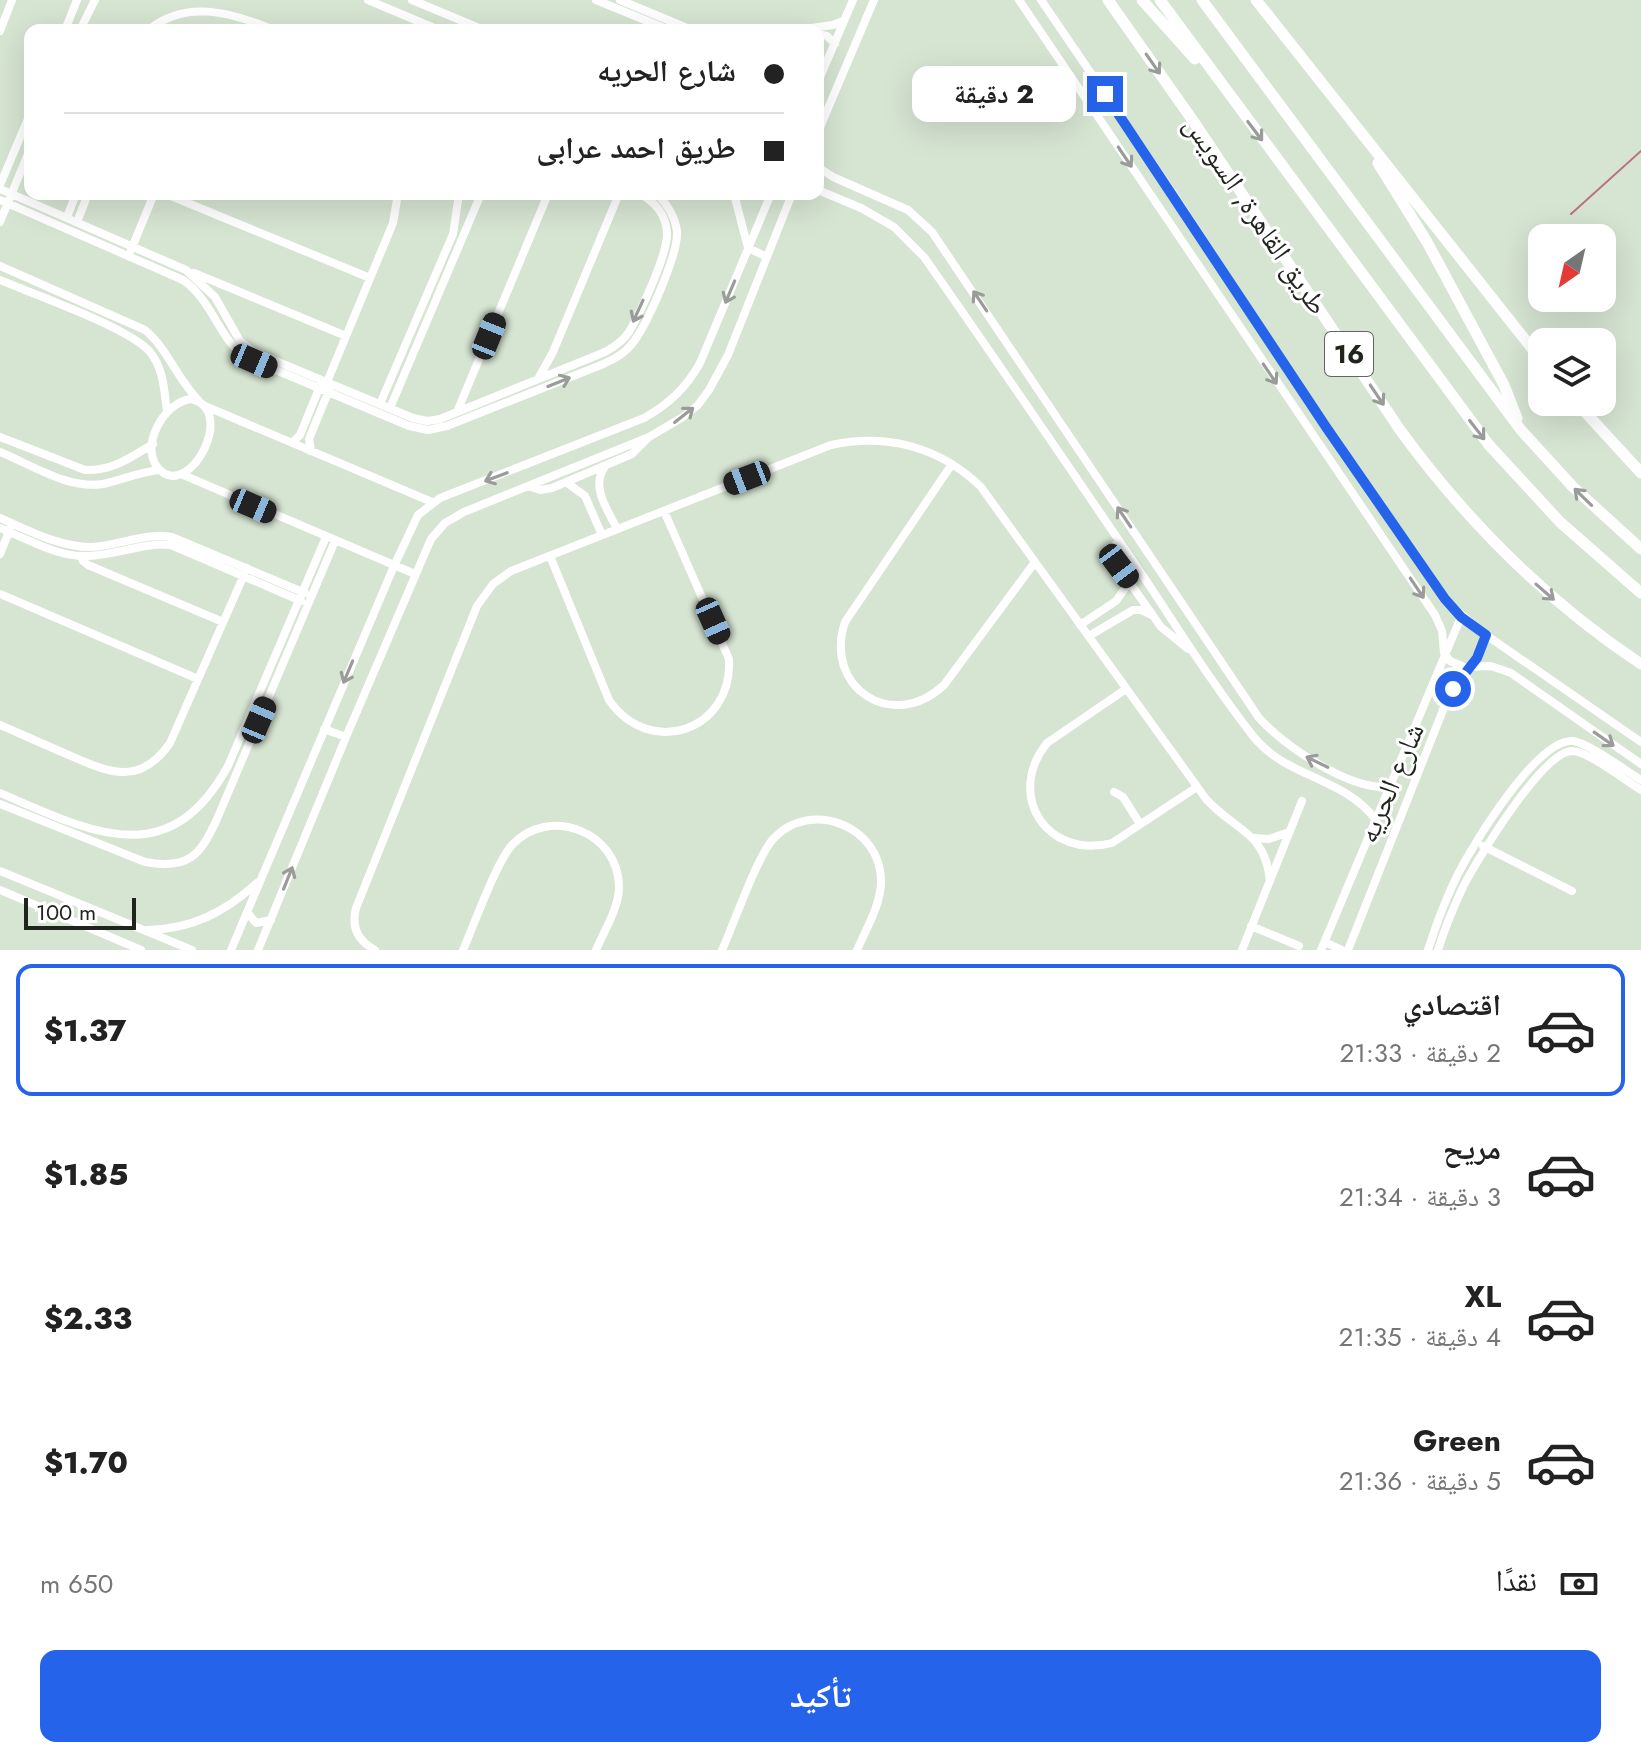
<!DOCTYPE html>
<html lang="ar">
<meta charset="utf-8">
<style>
:root{--surface:#fff;--page:#f2f2f2;--text:#222;--muted:#767676;--line:#e0e0e0;--accent:#2563eb}
body{margin:0;font-family:Jost,"Noto Naskh Arabic",sans-serif;background:var(--page);color:var(--text);direction:rtl;height:100vh;display:flex;flex-direction:column;font-size:30px;white-space:nowrap}
*{box-sizing:border-box;margin:0}
p{font-size:26px;color:var(--muted)}
.icon{flex:none;width:44px;height:44px;fill:none;stroke:currentColor;stroke-width:2;stroke-linecap:round;stroke-linejoin:round}
.map{position:relative;height:950px;overflow:hidden;direction:ltr}
.details{display:flex;flex-direction:column;background:var(--surface);flex:1}
.details>*{flex:none}
.guide{position:absolute;left:24px;top:24px;width:800px;height:176px;border-radius:16px;box-shadow:0 8px 32px #0002;direction:rtl;display:grid;align-content:center;height:176px;padding:0 40px;background:var(--surface)}
.needle{width:52px;rotate:214deg}
.buttons{position:absolute;left:1528px;top:224px;display:grid;gap:16px}
.buttons a{display:grid;place-items:center;width:88px;height:88px;border-radius:16px;background:var(--surface);box-shadow:0 8px 32px #0002;font-size:40px}
.scale{position:absolute;left:24px;bottom:20px;width:112px;box-sizing:border-box;padding-left:8px;border:4px solid #1f241d;border-top:0;font-size:22px;line-height:28px;white-space:nowrap;color:#1f241d;-webkit-text-stroke:6px #fff;paint-order:stroke}
.end{position:absolute;width:36px;height:36px;margin:-18px;border:10px solid #2563eb;background:#fff;box-shadow:0 0 0 4px #fff}
.from{border-radius:50%}
.bubble{position:absolute;height:56px;border-radius:16px;background:var(--surface);box-shadow:0 8px 32px #0002;font-size:26px;font-weight:800;line-height:56px;text-align:center;direction:rtl}
.car{position:absolute;width:24px;height:48px;margin:-24px -12px;border-radius:10px;box-shadow:0 0 6px 2px #0007;background:linear-gradient(#222 24%,#8ab4d8 0 40%,#222 0 76%,#8ab4d8 0 86%,#222 0)}
.guide b{display:flex;align-items:center;gap:28px;height:76px;font-size:30px}
.guide b+b{border-top:2px solid var(--line)}
.guide i{width:20px;height:20px;background:var(--text)}
ul{padding:14px 0 0;list-style:none}
li{display:flex;align-items:center;gap:24px;height:132px;margin:0 16px 12px;padding:0 24px;border:4px solid transparent;border-radius:16px}
li div{flex:1}
li b{display:block;font-size:30px}
li em{font-style:normal;font-weight:800}
li.selected{border-color:var(--accent)}
li>.icon{width:72px;height:72px;stroke-width:1.5}
.pay{display:flex;align-items:center;gap:20px;height:88px;padding:0 40px;font-size:30px}
.pay p{margin-inline-start:auto}
.button{display:flex;gap:16px;margin-top:auto;padding:16px 40px}
.button a{flex:1;height:92px;border-radius:16px;background:var(--accent);color:#fff;font-size:32px;font-weight:800;line-height:92px;text-align:center}
.map>svg:first-child{display:block}
.lines{fill:none;stroke-linecap:round;stroke-linejoin:round}
.stream{stroke:#bd6f85;stroke-width:2}
.minor{stroke:#fff;stroke-width:8}
.highway{stroke:#fff;stroke-width:11}
.oneway{stroke:#9a9c99}
.route{stroke:#2563eb;stroke-width:10}
.labels{text-anchor:middle;dominant-baseline:central;stroke-width:6;stroke-linejoin:round;paint-order:stroke}
.shield{fill:#fff;stroke:#626661;stroke-width:2}
.shield-label{font-size:26px;font-weight:bold;fill:#1f241d}
.street-label{font-size:28px;fill:#1f241d;stroke:#fff}
</style>
<div class="map">
<svg width="1641" height="950" viewBox="0 0 1641 950">
<rect width="100%" height="100%" fill="#d6e4d2"/>
<g class="lines">
<path class="stream" d="M 1571,214 L 1641,151"/>
<path class="minor" d="M 368,0 L 439,30
M 412,0 L 484,30
M 596,0 L 669,30
M 620,0 L 692,30
M 1019,0 L 1435,615 L 1442,631 L 1444,653 L 1450,661 L 1464,667 L 1491,666 L 1511,673 L 1641,764
M 1041,0 L 1172,192 L 1326,427 L 1450,605 L 1486,635 L 1641,742
M 65,30 L 77,0
M 80,30 L 95,0
M 148,30 C 185,0 229,11 274,30
M 797,30 L 833,25 L 843,21
M 0,31 L 12,0
M 818,34 L 827,36 L 835,44
M 818,82 L 853,0
M 818,132 L 874,0
M 818,167 L 833,177 L 908,210 L 932,232 L 1259,718 C 1286,747 1349,790 1389,787
M 0,185 L 30,114
M 0,189 L 186,270 L 215,297 L 240,341 L 254,352 L 413,418 L 427,421 L 440,419 L 605,352 C 614,347 623,341 629,332 C 640,313 668,254 667,233 C 666,215 655,202 640,194
M 818,190 L 861,208 L 894,227 L 924,257 C 995,358 1064,460 1133,561 C 1173,620 1209,680 1253,736 C 1286,778 1344,777 1376,820
M 166,194 L 370,278
M 734,194 L 748,248 L 765,256
M 0,200 L 183,280 C 214,302 218,339 247,358 L 409,426 L 428,430 L 447,426 L 601,365 C 612,360 623,355 631,345 C 646,328 679,253 677,231 C 675,216 667,204 657,194
M 67,217 L 76,194
M 0,222 L 30,149
M 77,222 L 88,194
M 131,250 L 154,194
M 0,266 L 145,330 C 168,349 177,379 199,401
M 194,273 L 346,336
M 0,280 C 33,294 130,328 150,352 C 164,369 164,391 167,411
M 538,379 L 553,352 L 619,194
M 191,399 C 237,409 191,497 161,471 C 137,450 163,402 191,399 Z
M 380,404 L 453,234 L 459,194
M 205,406 L 432,502
M 390,408 L 481,194
M 457,412 L 548,194
M 0,437 L 85,470 C 112,471 130,458 153,444
M 292,443 L 300,435 L 320,386 L 327,382 L 393,223 L 398,194
M 311,451 L 309,439 L 329,390
M 0,452 C 30,464 69,490 103,484 C 122,480 139,472 159,470
M 952,464 L 845,622 C 823,688 893,733 944,685 L 1035,562
M 604,468 C 591,488 608,510 617,529
M 181,474 L 415,574
M 566,482 L 585,496 L 602,535
M 528,486 L 540,490 L 552,488 L 632,454 L 648,438
M 0,518 C 28,530 59,547 91,547 C 119,546 144,532 172,537 L 305,593
M 0,528 C 25,538 56,556 83,556 C 113,557 141,542 171,545 L 301,601
M 1119,541 L 1111,549 L 1111,556 L 1161,627 L 1188,649
M 0,554 L 10,529
M 81,556 L 83,561 L 88,565 L 223,622
M 550,556 L 609,700 C 650,759 733,731 729,659 L 664,511
M 0,594 L 198,679
M 1080,625 L 1116,601 L 1130,581
M 1089,636 L 1133,610 L 1141,610 L 1151,615
M 1126,689 L 1047,743 C 1005,795 1047,860 1112,843 L 1197,787
M 0,725 C 21,734 43,744 64,753 C 106,771 138,789 170,743 L 247,568
M 324,729 L 346,737
M 1114,792 L 1123,797 L 1140,824
M 0,793 C 89,831 168,875 228,766 L 326,537
M 0,804 L 145,862 C 188,870 200,856 217,819 L 335,541
M 1255,838 L 1269,839 L 1289,832
M 1483,846 L 1572,891
M 0,871 L 192,950
M 0,890 L 141,950
M 247,912 L 256,923 L 271,920
M 1251,926 L 1299,946
M 148,930 C 192,929 225,912 257,883
M 1325,942 L 1342,950
M 231,950 L 394,566 L 418,515 L 440,498 L 644,418 C 669,404 686,388 700,363 L 771,194
M 258,950 L 346,737 L 431,539 L 445,523 L 464,512 L 649,437 L 683,417 L 698,405 L 709,390 L 728,355 L 792,194
M 375,950 C 358,941 351,927 356,908 L 477,606 L 493,584 L 511,571 L 831,445 C 887,433 940,447 981,487 L 1206,799 C 1236,832 1265,831 1270,881
M 463,950 C 474,925 496,863 512,845 C 549,805 619,832 619,887 C 619,908 604,931 596,950
M 722,950 C 734,924 757,856 774,838 C 811,799 881,826 881,881 C 881,905 866,929 857,950
M 1242,950 L 1302,801
M 1321,950 L 1461,617
M 1348,950 L 1445,705 C 1458,681 1478,662 1486,635
M 1428,950 C 1436,925 1445,900 1457,876 C 1472,846 1537,738 1573,741 C 1587,742 1626,771 1641,780
M 1438,950 C 1445,928 1453,908 1463,887 C 1477,860 1542,752 1572,751 C 1588,751 1626,781 1641,790"/>
<path class="highway" d="M 1108,0 L 1196,125 L 1400,430 C 1468,523 1545,600 1641,664
M 1142,0 L 1195,59
M 1160,0 L 1489,445 L 1560,522 L 1641,593
M 1202,0 L 1521,430 L 1573,487 L 1641,549
M 1256,0 L 1542,361
M 1378,163 L 1427,242 L 1504,385 L 1517,418
M 1576,402 L 1641,473"/>
</g>
<defs><path id="oneway-shaft" d="M-6 0H5M1.5-3L5.5 0L1.5 3" fill="none" stroke-width="1.6" stroke-linecap="round" stroke-linejoin="round" transform="scale(2)"/></defs>
<g class="oneway">
<use href="#oneway-shaft" transform="translate(1153 64) rotate(55)"/>
<use href="#oneway-shaft" transform="translate(1255 131) rotate(53)"/>
<use href="#oneway-shaft" transform="translate(1125 157) rotate(56)"/>
<use href="#oneway-shaft" transform="translate(730 292) rotate(113)"/>
<use href="#oneway-shaft" transform="translate(980 301) rotate(-124)"/>
<use href="#oneway-shaft" transform="translate(638 311) rotate(115)"/>
<use href="#oneway-shaft" transform="translate(1270 374) rotate(56)"/>
<use href="#oneway-shaft" transform="translate(559 382) rotate(-22)"/>
<use href="#oneway-shaft" transform="translate(1377 395) rotate(56)"/>
<use href="#oneway-shaft" transform="translate(684 415) rotate(-38)"/>
<use href="#oneway-shaft" transform="translate(1477 430) rotate(52)"/>
<use href="#oneway-shaft" transform="translate(496 477) rotate(159)"/>
<use href="#oneway-shaft" transform="translate(1583 497) rotate(-136)"/>
<use href="#oneway-shaft" transform="translate(1124 517) rotate(-124)"/>
<use href="#oneway-shaft" transform="translate(1417 588) rotate(56)"/>
<use href="#oneway-shaft" transform="translate(1545 592) rotate(41)"/>
<use href="#oneway-shaft" transform="translate(348 672) rotate(113)"/>
<use href="#oneway-shaft" transform="translate(1604 739) rotate(35)"/>
<use href="#oneway-shaft" transform="translate(1317 762) rotate(-154)"/>
<use href="#oneway-shaft" transform="translate(288 878) rotate(-68)"/>
</g>
<g class="lines">
<path class="route" d="M 1105,94 L 1326,427 L 1445,599 L 1461,617 L 1486,635 L 1477,658 L 1453,689"/>
</g>
<g class="labels">
<rect class="shield" x="1325" y="332" width="48" height="44" rx="6"/>
<g class="shield-label">
<text x="1349" y="354">16</text>
</g>
<g class="street-label">
<text transform="translate(1256 215) rotate(56)">طريق القاهرة, السويس</text>
<text transform="translate(1391 783) rotate(-67)">شارع الحريه</text>
</g>
</g>
</svg>
<div class="buttons">
<a><svg class="needle" viewBox="-14 -14 28 28"><path d="M0-13l5 13h-10z" fill="#e53935"/><path d="M0 13l5-13h-10z" fill="#767676"/></svg></a>
<a><svg class="icon" aria-label="layers" viewBox="0 0 24 24"><path d="M12 4l9 5-9 5-9-5zM3 14l9 5 9-5"/></svg></a>
</div>
<div class="scale">100 m</div>
<i class="end from" style="left:1453px;top:689px"></i>
<i class="end" style="left:1105px;top:94px"></i>
<div class="bubble" style="left:912px;top:66px;width:164px">2 دقيقة</div>
<i class="car" style="left:489px;top:336px;rotate:22deg"></i>
<i class="car" style="left:254px;top:361px;rotate:113deg"></i>
<i class="car" style="left:747px;top:478px;rotate:249deg"></i>
<i class="car" style="left:253px;top:506px;rotate:113deg"></i>
<i class="car" style="left:1119px;top:566px;rotate:143deg"></i>
<i class="car" style="left:713px;top:621px;rotate:156deg"></i>
<i class="car" style="left:259px;top:720px;rotate:23deg"></i>
<div class="guide">
<b><i class="from"></i>شارع الحريه</b>
<b><i></i>طريق احمد عرابى</b>
</div>
</div>
<section class="details">
<ul>
<li class="selected"><svg class="icon" aria-label="car" viewBox="0 0 24 24"><path d="M5 17H2v-5l4-1 3-4h7l3 4 3 1v5h-3M9 17h6M6 11h13"/><circle cx="7" cy="17" r="2"/><circle cx="17" cy="17" r="2"/></svg><div><b>اقتصادي</b><p>2 دقيقة · 21:33</p></div><em>$1.37</em></li>
<li><svg class="icon" aria-label="car" viewBox="0 0 24 24"><path d="M5 17H2v-5l4-1 3-4h7l3 4 3 1v5h-3M9 17h6M6 11h13"/><circle cx="7" cy="17" r="2"/><circle cx="17" cy="17" r="2"/></svg><div><b>مريح</b><p>3 دقيقة · 21:34</p></div><em>$1.85</em></li>
<li><svg class="icon" aria-label="car" viewBox="0 0 24 24"><path d="M5 17H2v-5l4-1 3-4h7l3 4 3 1v5h-3M9 17h6M6 11h13"/><circle cx="7" cy="17" r="2"/><circle cx="17" cy="17" r="2"/></svg><div><b>XL</b><p>4 دقيقة · 21:35</p></div><em>$2.33</em></li>
<li><svg class="icon" aria-label="car" viewBox="0 0 24 24"><path d="M5 17H2v-5l4-1 3-4h7l3 4 3 1v5h-3M9 17h6M6 11h13"/><circle cx="7" cy="17" r="2"/><circle cx="17" cy="17" r="2"/></svg><div><b>Green</b><p>5 دقيقة · 21:36</p></div><em>$1.70</em></li>
</ul>
<div class="pay"><svg class="icon" aria-label="cash" viewBox="0 0 24 24"><path d="M3 7h18v10H3z"/><circle cx="12" cy="12" r="2"/></svg>نقدًا<p>650 m</p></div>
<div class="button"><a>تأكيد</a></div>
</section>
